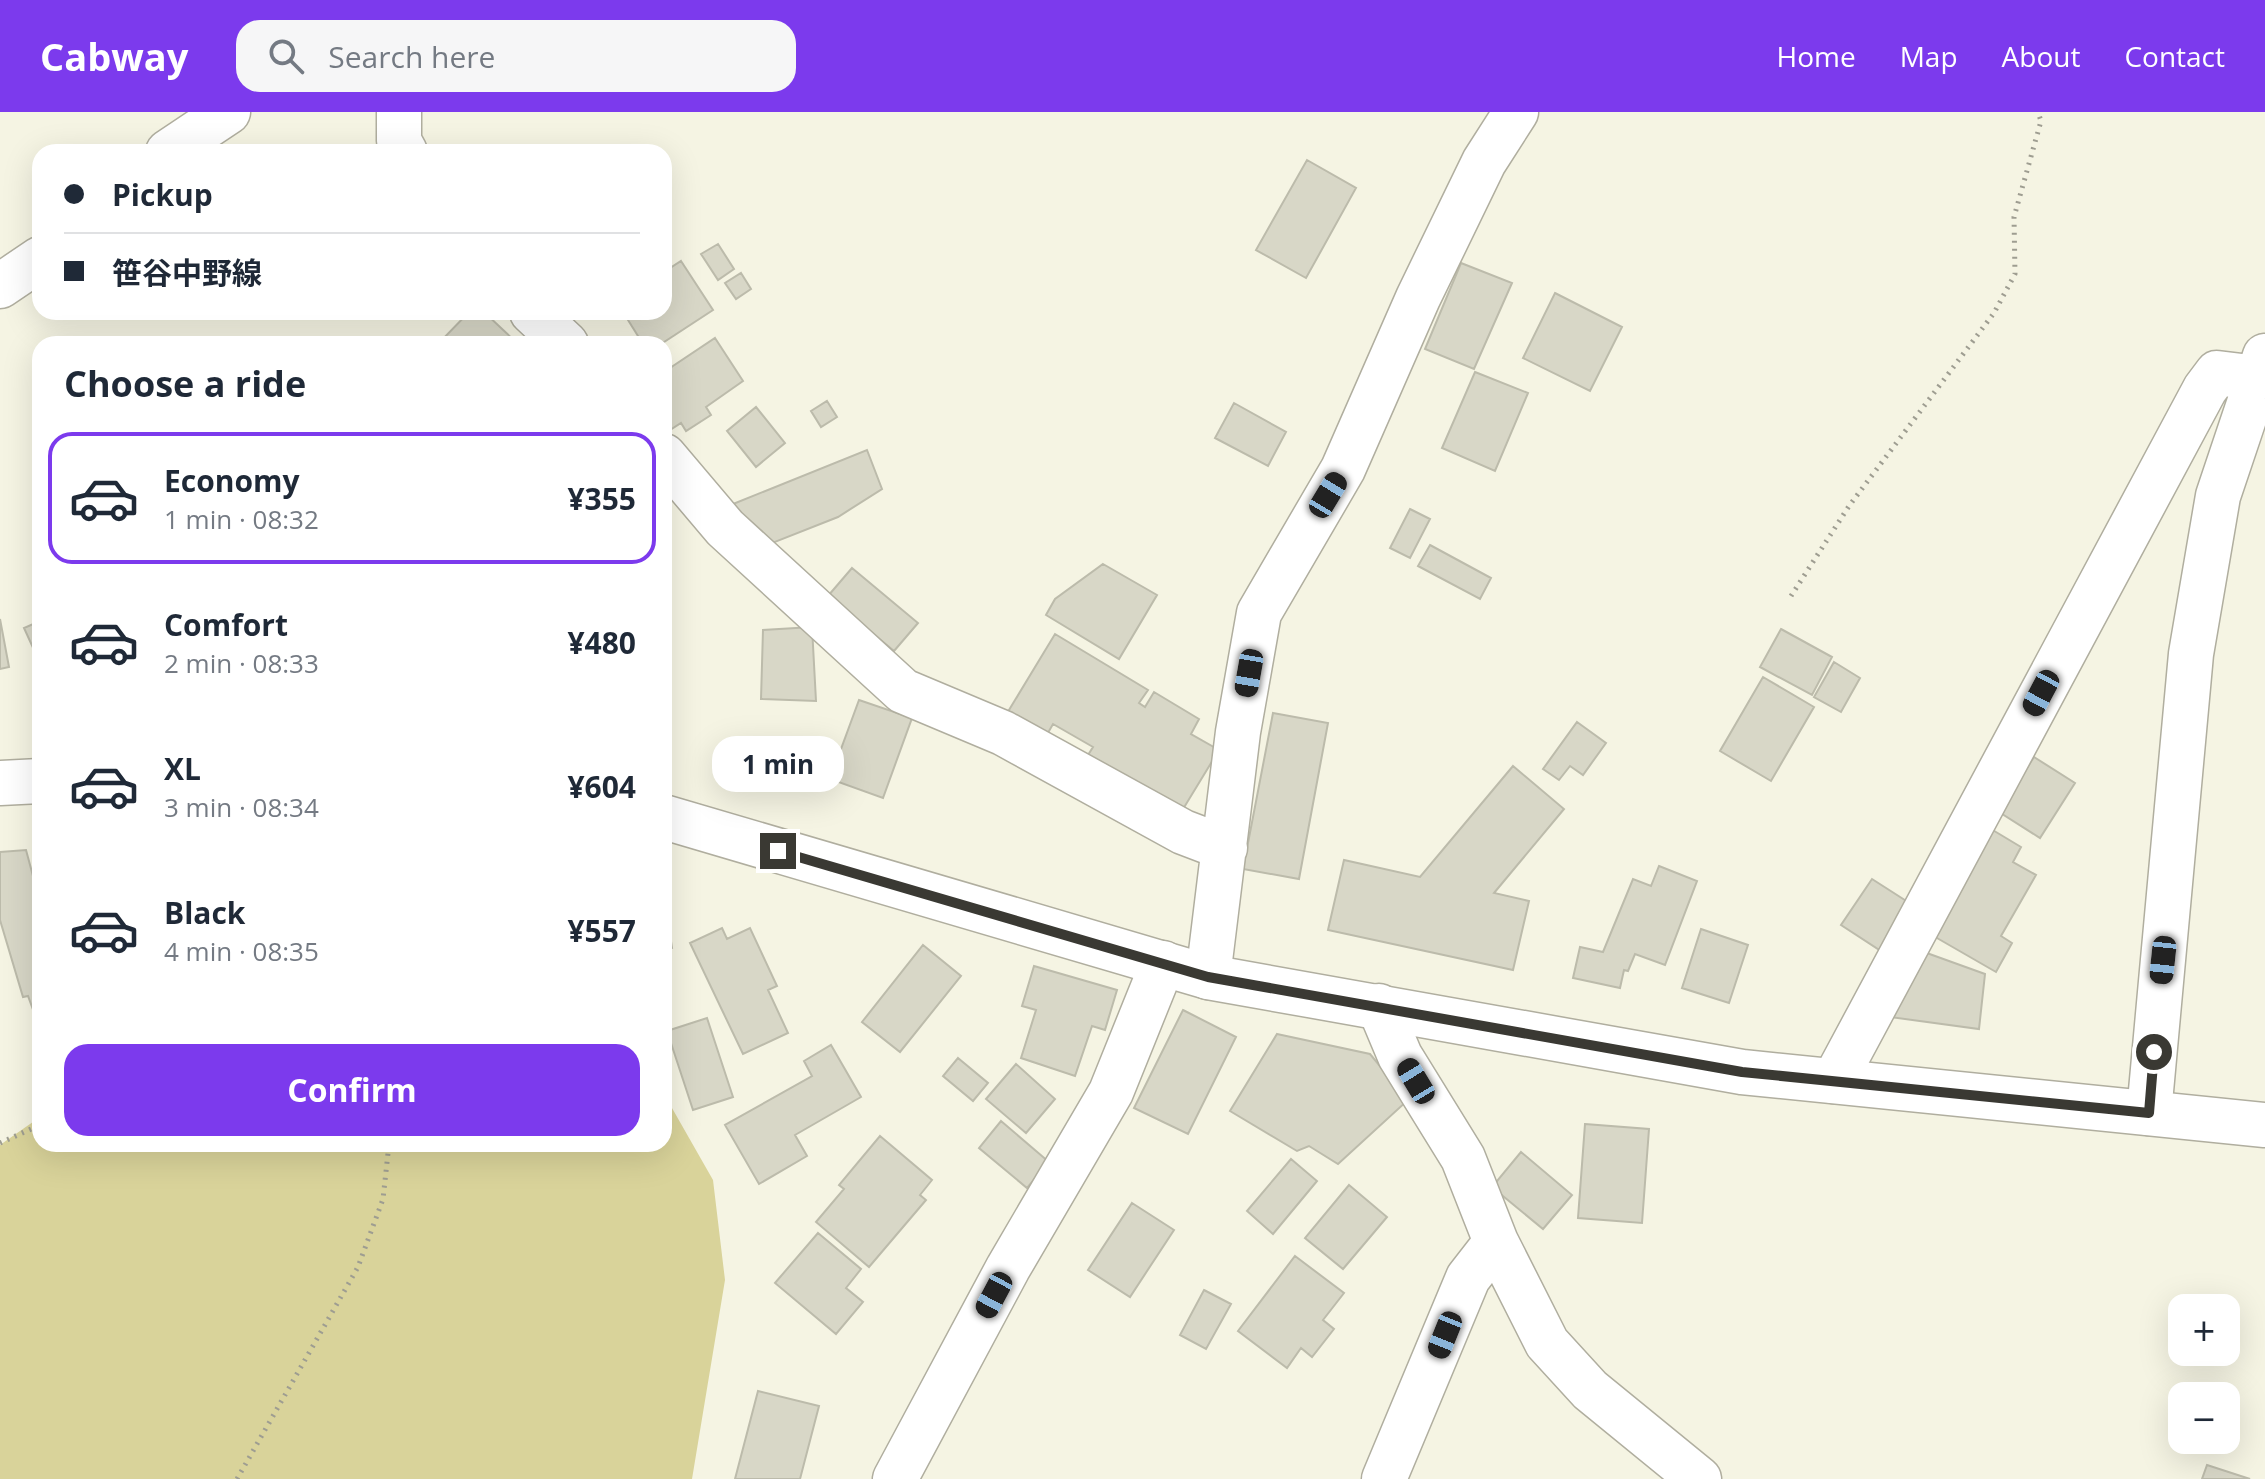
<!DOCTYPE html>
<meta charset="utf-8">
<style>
:root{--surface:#fff;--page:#f6f6f7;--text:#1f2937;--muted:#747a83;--line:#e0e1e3;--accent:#7c3aed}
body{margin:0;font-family:"Open Sans","Noto Sans JP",sans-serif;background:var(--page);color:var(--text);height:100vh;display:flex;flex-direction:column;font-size:30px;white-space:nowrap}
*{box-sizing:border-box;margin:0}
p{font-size:26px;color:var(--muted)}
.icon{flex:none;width:44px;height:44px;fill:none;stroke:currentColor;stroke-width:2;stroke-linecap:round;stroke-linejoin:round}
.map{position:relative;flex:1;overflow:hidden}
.sheet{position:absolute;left:32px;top:224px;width:640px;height:816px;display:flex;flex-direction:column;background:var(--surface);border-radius:24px;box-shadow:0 8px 32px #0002}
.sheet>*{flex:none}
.top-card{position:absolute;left:32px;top:32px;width:640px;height:176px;border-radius:24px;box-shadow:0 8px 32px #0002;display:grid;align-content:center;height:176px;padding:0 32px;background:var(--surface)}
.tools{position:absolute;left:2168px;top:1182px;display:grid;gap:16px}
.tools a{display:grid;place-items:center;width:72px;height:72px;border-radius:16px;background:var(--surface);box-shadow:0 8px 32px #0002;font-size:40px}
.end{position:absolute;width:36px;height:36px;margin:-18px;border:10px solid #3a3933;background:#fff;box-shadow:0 0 0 4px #fff}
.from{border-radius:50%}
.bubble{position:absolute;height:56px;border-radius:24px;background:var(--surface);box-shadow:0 8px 32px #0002;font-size:26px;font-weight:700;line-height:56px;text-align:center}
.car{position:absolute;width:24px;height:48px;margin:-24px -12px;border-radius:10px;box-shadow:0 0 6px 2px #0007;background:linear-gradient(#222 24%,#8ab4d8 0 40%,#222 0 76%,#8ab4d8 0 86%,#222 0)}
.top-card b{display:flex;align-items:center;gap:28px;height:76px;font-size:30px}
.top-card b+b{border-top:2px solid var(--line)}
.top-card i{width:20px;height:20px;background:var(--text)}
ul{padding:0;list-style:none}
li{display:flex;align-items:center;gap:24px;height:132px;margin:0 16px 12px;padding:0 16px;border:4px solid transparent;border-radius:24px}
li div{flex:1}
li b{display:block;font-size:30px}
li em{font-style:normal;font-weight:700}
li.active{border-color:var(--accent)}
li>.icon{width:72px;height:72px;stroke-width:1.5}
h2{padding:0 32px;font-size:36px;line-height:96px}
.cta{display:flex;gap:16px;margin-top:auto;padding:16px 32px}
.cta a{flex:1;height:92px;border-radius:24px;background:var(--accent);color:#fff;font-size:32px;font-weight:700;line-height:92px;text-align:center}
header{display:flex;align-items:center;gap:48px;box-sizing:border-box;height:112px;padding:0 40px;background:var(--accent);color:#fff}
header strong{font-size:38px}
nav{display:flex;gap:44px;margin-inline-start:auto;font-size:28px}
.search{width:560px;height:72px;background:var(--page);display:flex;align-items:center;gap:20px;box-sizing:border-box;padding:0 28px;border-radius:24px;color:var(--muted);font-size:30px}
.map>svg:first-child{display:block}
.green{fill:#d9d39a}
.building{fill:#d8d7c7;stroke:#bcbbab;stroke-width:2}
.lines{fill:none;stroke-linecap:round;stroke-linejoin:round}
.street-casing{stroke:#b0ae9f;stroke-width:47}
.secondary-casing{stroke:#b0ae9f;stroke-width:47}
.path{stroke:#9e9d91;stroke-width:5;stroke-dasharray:2 6;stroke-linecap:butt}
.street{stroke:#fff;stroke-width:44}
.secondary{stroke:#fff;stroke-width:44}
.route{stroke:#3a3933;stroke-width:10}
</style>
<header>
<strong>Cabway</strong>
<div class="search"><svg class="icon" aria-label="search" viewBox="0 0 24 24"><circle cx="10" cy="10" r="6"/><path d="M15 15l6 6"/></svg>Search here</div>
<nav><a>Home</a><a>Map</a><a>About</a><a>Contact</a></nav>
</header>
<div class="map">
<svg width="2265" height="1367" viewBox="0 0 2265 1367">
<rect width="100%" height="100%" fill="#f5f4e3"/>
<path class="green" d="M 664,982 L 713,1068 L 725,1168 L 692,1367 L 0,1367 L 0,1033 L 40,1005 L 40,1032 L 664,1032 Z"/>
<path class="building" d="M 1307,48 L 1356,76 L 1306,166 L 1256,138 Z
M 718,132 L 734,157 L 718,168 L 701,142 Z
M 681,149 L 713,198 L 661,232 L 643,232 L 623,200 L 664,200 L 664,160 Z
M 1461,151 L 1512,171 L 1474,257 L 1425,237 Z
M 741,161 L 751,177 L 736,187 L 725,171 Z
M 1555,181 L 1622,215 L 1590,279 L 1523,246 Z
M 469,200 L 484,200 L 518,232 L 438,232 Z
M 715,226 L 743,269 L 706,295 L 711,303 L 686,319 L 681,311 L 664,322 L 664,260 Z
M 1475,260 L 1528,281 L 1495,359 L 1442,336 Z
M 827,289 L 837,305 L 821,315 L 811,299 Z
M 1234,291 L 1286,320 L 1268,354 L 1215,326 Z
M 756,295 L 785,331 L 756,355 L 727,319 Z
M 867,338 L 882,377 L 838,405 L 762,435 L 733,392 Z
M 1410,397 L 1430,407 L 1410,446 L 1390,436 Z
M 1430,433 L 1491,466 L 1480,487 L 1418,454 Z
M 1103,452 L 1157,483 L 1119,547 L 1046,503 L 1055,487 Z
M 852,456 L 918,511 L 894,539 L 828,484 Z
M 0,507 L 9,555 L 0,557 Z
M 40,509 L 40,551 L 24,516 Z
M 812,515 L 816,589 L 761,587 L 763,518 Z
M 1781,517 L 1832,545 L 1812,583 L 1760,555 Z
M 1055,522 L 1148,578 L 1139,591 L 1145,595 L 1154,580 L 1199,607 L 1191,622 L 1219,638 L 1177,707 L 1083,651 L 1093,635 L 1053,612 L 1045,626 L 1006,603 Z
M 1834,550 L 1860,566 L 1841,600 L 1814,585 Z
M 1763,565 L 1814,595 L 1771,669 L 1720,639 Z
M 859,588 L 912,606 L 883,686 L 830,667 Z
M 1273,601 L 1328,611 L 1299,767 L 1243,757 Z
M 1577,610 L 1606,631 L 1583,663 L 1570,654 L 1559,668 L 1543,657 Z
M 2034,645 L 2075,671 L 2040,726 L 1999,700 Z
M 1513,654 L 1564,697 L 1494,781 L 1529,789 L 1513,858 L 1328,818 L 1344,748 L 1420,765 Z
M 1991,717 L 2021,735 L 2013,750 L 2036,763 L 2001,824 L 2012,831 L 1996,860 L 1930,822 Z
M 26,738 L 40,790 L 40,902 L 35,903 L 28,884 L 23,885 L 0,808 L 0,740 Z
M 1659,754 L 1697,769 L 1665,853 L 1635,842 L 1628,859 L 1624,858 L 1620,876 L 1573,866 L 1580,835 L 1603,840 L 1633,767 L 1651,774 Z
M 1872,767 L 1911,792 L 1881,839 L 1841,813 Z
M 664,809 L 668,809 L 672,836 L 664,837 Z
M 722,816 L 727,827 L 750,816 L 777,874 L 768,878 L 788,921 L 743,942 L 690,831 Z
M 1701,817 L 1748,833 L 1729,891 L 1682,876 Z
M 923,833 L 961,864 L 900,940 L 862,910 Z
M 1924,840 L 1985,862 L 1979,917 L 1890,905 Z
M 1034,854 L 1117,878 L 1105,918 L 1092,914 L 1075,964 L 1021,946 L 1036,898 L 1022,894 Z
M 1183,898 L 1236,925 L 1188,1022 L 1134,996 Z
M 707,906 L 733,985 L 693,998 L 667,919 Z
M 1277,922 L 1370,942 L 1408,988 L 1338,1052 L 1309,1034 L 1297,1039 L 1230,999 Z
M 831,933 L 861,985 L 795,1023 L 807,1044 L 759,1072 L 725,1013 L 812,964 L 804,949 Z
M 958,946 L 988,971 L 973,989 L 943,964 Z
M 1016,952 L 1055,987 L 1026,1021 L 986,987 Z
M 1001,1009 L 1049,1050 L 1027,1076 L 979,1036 Z
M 1585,1012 L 1649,1017 L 1642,1111 L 1578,1106 Z
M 880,1024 L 932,1068 L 920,1083 L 926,1088 L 869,1155 L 816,1110 L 844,1077 L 839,1073 Z
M 1521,1040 L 1572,1083 L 1543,1117 L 1492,1075 Z
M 1291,1047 L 1317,1069 L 1273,1122 L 1247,1099 Z
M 1349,1073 L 1387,1105 L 1343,1157 L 1305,1126 Z
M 1132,1091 L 1174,1118 L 1130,1185 L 1088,1158 Z
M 818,1121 L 861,1157 L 846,1176 L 863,1190 L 836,1222 L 775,1171 Z
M 1295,1144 L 1344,1181 L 1323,1208 L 1334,1217 L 1312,1245 L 1301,1236 L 1287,1256 L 1238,1219 Z
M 1204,1178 L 1231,1192 L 1206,1237 L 1180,1223 Z
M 758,1279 L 819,1294 L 800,1367 L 735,1367 Z
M 2207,1353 L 2250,1367 L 2202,1367 Z"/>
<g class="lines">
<g class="street-casing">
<path id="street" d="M 399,0 L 399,29 L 405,40
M 168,40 L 228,0
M 0,174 L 40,147
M 532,200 L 566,232
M 664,344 L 725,416 L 903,579 L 1003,621 L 1183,720 L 1225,736
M 1208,865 L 1238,620 L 1259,501 L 1343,357 L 1418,186 L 1484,50 L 1516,0
M 1379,894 L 1400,944 L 1463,1046 L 1496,1130 L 1547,1231 L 1590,1278 L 1699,1367
M 1834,969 L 2205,277 L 2217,261 L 2258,266
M 2149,1001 L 2191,542 L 2218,384 L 2265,244
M 895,1367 L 1008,1156 L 1111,980 L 1163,851
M 1384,1367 L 1468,1166 L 1496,1130"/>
</g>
<g class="secondary-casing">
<path id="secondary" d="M 0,671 L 40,669
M 664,705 L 1208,865 L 1742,960 L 2265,1013"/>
</g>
<path class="path" d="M 1791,484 L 1849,394 L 1994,201 L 2015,162 L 2014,105 L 2041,9 L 2038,0
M 0,1031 L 40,1013
M 237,1367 L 358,1155 L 383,1087 L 389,1032"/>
<use href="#street" class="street"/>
<use href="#secondary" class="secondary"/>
</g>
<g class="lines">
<path class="route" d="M 778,739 L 1208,865 L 1742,960 L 2149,1001 L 2154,940"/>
</g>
</svg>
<div class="tools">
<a>+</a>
<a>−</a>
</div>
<i class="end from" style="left:2154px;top:940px"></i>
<i class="end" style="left:778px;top:739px"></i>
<div class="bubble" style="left:712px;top:624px;width:132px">1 min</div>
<i class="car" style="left:1328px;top:383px;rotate:31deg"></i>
<i class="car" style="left:1249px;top:561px;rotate:190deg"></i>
<i class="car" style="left:2041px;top:581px;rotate:208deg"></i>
<i class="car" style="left:2163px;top:848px;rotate:186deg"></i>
<i class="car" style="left:1416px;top:969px;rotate:329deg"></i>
<i class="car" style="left:994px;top:1183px;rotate:208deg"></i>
<i class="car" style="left:1445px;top:1223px;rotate:202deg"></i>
<div class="top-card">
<b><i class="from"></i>Pickup</b>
<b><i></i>笹谷中野線</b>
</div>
<section class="sheet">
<h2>Choose a ride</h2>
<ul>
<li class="active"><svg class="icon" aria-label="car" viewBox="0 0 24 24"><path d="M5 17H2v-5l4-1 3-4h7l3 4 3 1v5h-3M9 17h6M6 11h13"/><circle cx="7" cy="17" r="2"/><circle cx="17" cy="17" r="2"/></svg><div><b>Economy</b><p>1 min · 08:32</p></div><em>¥355</em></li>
<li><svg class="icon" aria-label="car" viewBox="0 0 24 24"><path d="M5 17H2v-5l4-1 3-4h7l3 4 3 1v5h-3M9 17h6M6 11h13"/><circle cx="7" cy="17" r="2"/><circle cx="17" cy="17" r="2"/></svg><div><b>Comfort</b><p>2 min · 08:33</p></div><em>¥480</em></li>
<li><svg class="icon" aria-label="car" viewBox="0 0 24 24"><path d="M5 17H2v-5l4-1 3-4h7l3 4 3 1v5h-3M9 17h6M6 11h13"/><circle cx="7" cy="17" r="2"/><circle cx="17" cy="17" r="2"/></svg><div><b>XL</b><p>3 min · 08:34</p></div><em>¥604</em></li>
<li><svg class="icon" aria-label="car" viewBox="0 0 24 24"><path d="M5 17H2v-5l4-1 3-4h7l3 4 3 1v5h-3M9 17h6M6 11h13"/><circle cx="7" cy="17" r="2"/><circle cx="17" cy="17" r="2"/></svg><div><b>Black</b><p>4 min · 08:35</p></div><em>¥557</em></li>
</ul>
<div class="cta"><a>Confirm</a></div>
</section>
</div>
